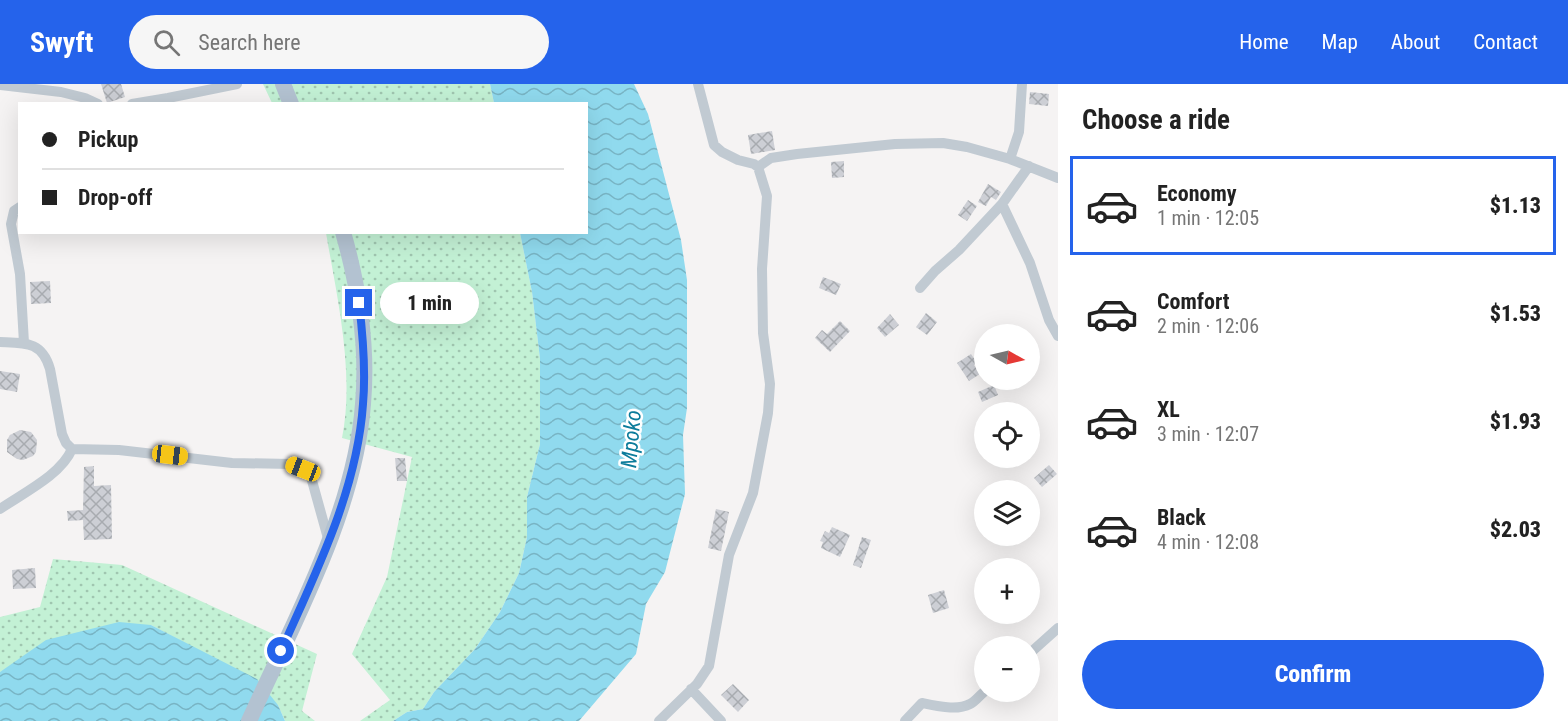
<!DOCTYPE html>
<meta charset="utf-8">
<style>
:root{--surface:#fff;--page:#f6f6f6;--text:#222;--muted:#767676;--line:#e0e0e0;--accent:#2563eb}
body{margin:0;font-family:"Roboto Condensed",sans-serif;background:var(--page);color:var(--text);height:100vh;display:flex;flex-direction:column;font-size:22px;white-space:nowrap}
*{box-sizing:border-box;margin:0}
p{font-size:20px;color:var(--muted)}
.icon{flex:none;width:33px;height:33px;fill:none;stroke:currentColor;stroke-width:2;stroke-linecap:round;stroke-linejoin:round}
.map{position:relative;flex:1;overflow:hidden}
.panel{display:flex;flex-direction:column;background:var(--surface);width:510px}
.panel>*{flex:none}
.banner{position:absolute;left:18px;top:18px;width:570px;height:132px;border-radius:0px;box-shadow:0 6px 24px #0002;display:grid;align-content:center;height:132px;padding:0 24px;background:var(--surface)}
.needle{width:39px;rotate:98deg}
.buttons{position:absolute;left:974px;top:240px;display:grid;gap:12px}
.buttons a{display:grid;place-items:center;width:66px;height:66px;border-radius:50%;background:var(--surface);box-shadow:0 6px 24px #0002;font-size:30px}
.end{position:absolute;width:27px;height:27px;margin:-14px;border:8px solid #2563eb;background:#fff;box-shadow:0 0 0 3px #fff}
.from{border-radius:50%}
.bubble{position:absolute;height:42px;border-radius:21px;background:var(--surface);box-shadow:0 6px 24px #0002;font-size:20px;font-weight:800;line-height:42px;text-align:center}
.car{position:absolute;width:18px;height:36px;margin:-18px -9px;border-radius:8px;box-shadow:0 0 4px 2px #0007;background:linear-gradient(#f5c518 24%,#345 0 40%,#f5c518 0 76%,#345 0 86%,#f5c518 0)}
.banner b{display:flex;align-items:center;gap:21px;height:57px;font-size:22px}
.banner b+b{border-top:2px solid var(--line)}
.banner i{width:15px;height:15px;background:var(--text)}
ul{padding:0;list-style:none}
li{display:flex;align-items:center;gap:18px;height:99px;margin:0 12px 9px;padding:0 12px;border:3px solid transparent;border-radius:0px}
li div{flex:1}
li b{display:block;font-size:22px}
li em{font-style:normal;font-weight:800}
li.selected{border-color:var(--accent)}
li>.icon{width:54px;height:54px;stroke-width:1.5}
h2{padding:0 24px;font-size:27px;line-height:72px}
.action{display:flex;gap:12px;margin-top:auto;padding:12px 24px}
.action a{flex:1;height:69px;border-radius:36px;background:var(--accent);color:#fff;font-size:24px;font-weight:800;line-height:69px;text-align:center}
header{display:flex;align-items:center;gap:36px;box-sizing:border-box;height:84px;padding:0 30px;background:var(--accent);color:#fff}
header strong{font-size:28px}
nav{display:flex;gap:33px;margin-inline-start:auto;font-size:21px}
.search{width:420px;height:54px;background:var(--page);display:flex;align-items:center;gap:15px;box-sizing:border-box;padding:0 21px;border-radius:33px;color:var(--muted);font-size:22px}
main{display:flex;flex:1;min-height:0}
.map>svg:first-child{display:block}
.grass{fill:url(#grass-dots)}
.water{fill:url(#water-waves)}
.building{fill:url(#building-cross-hatch)}
.lines{fill:none;stroke-linecap:round;stroke-linejoin:round}
.minor{stroke:#c1cad2;stroke-width:10}
.primary{stroke:#b3c2d1;stroke-width:16}
.route{stroke:#2563eb;stroke-width:8}
.labels{text-anchor:middle;dominant-baseline:central;stroke-width:5;stroke-linejoin:round;paint-order:stroke}
.water-label{font-size:22px;font-style:italic;fill:#0c7c9b;stroke:#fff}
</style>
<header>
<strong>Swyft</strong>
<div class="search"><svg class="icon" aria-label="search" viewBox="0 0 24 24"><circle cx="10" cy="10" r="6"/><path d="M15 15l6 6"/></svg>Search here</div>
<nav><a>Home</a><a>Map</a><a>About</a><a>Contact</a></nav>
</header>
<main>
<div class="map">
<svg width="1058" height="637" viewBox="0 0 1058 637">
<defs>
<pattern id="grass-dots" width="8" height="8" patternUnits="userSpaceOnUse" patternTransform="scale(1.5)"><rect width="8" height="8" fill="#c3f1d5"/><path d="M2 2h.1M6 6h.1" fill="none" stroke="#a0c6b0" stroke-width="1.8" stroke-linecap="round"/></pattern>
<pattern id="water-waves" width="16" height="10" patternUnits="userSpaceOnUse" patternTransform="scale(1.5)"><rect width="16" height="10" fill="#90daee"/><path d="M0 5q4-4 8 0t8 0" fill="none" stroke="#78b4c4"/></pattern>
<pattern id="building-cross-hatch" width="8" height="8" patternUnits="userSpaceOnUse" patternTransform="scale(1.5)"><rect width="8" height="8" fill="#cdcfd5"/><path d="M0 0l8 8M0 8l8-8" fill="none" stroke="#a8abb0"/></pattern>
</defs>
<rect width="100%" height="100%" fill="#f5f3f3"/>
<path class="grass" d="M 263,0 L 490,0 L 494,19 L 272,19 Z
M 326,149 L 520,149 L 532,208 L 540,275 L 540,360 L 527,413 L 527,453 L 519,489 L 500,528 L 475,565 L 434,608 L 423,625 L 407,628 L 393,637 L 360,637 L 390,616 L 352,570 L 387,493 L 412,373 L 342,354 C 355,289 337,213 326,149 Z
M 53,475 L 122,481 L 317,570 L 302,627 L 315,637 L 285,637 L 278,621 L 183,558 L 151,541 L 0,588 L 0,533 L 40,523 Z"/>
<path class="water" d="M 490,0 L 634,0 L 648,30 L 681,156 L 687,196 L 687,324 L 683,351 L 685,410 L 665,488 L 646,520 L 636,570 L 579,637 L 393,637 L 407,628 L 423,625 L 434,608 L 475,565 L 500,528 L 519,489 L 527,453 L 527,413 L 540,360 L 540,275 L 532,208 L 520,149 L 586,148 L 586,20 L 494,19 Z
M 119,538 L 151,541 L 257,595 L 278,621 L 285,637 L 0,637 L 0,588 L 46,556 Z"/>
<path class="building" d="M 101,0 L 121,0 L 125,13 L 107,19 Z
M 1030,8 L 1049,10 L 1048,22 L 1029,20 Z
M 772,47 L 775,66 L 751,70 L 748,51 Z
M 844,77 L 844,93 L 832,94 L 831,78 Z
M 988,100 L 1001,108 L 996,116 L 991,113 L 986,122 L 978,118 Z
M 968,116 L 977,122 L 967,137 L 958,131 Z
M 823,193 L 841,200 L 836,211 L 819,204 Z
M 50,197 L 51,219 L 31,220 L 30,198 Z
M 926,229 L 937,238 L 927,251 L 916,243 Z
M 890,230 L 899,241 L 885,253 L 877,244 Z
M 840,237 L 850,247 L 830,268 L 815,254 L 822,246 L 827,250 Z
M 971,270 L 977,279 L 974,281 L 980,290 L 969,297 L 957,279 Z
M 0,287 L 20,290 L 17,308 L 0,305 Z
M 994,301 L 998,311 L 982,318 L 978,308 Z
M 20,346 L 31,348 L 37,356 L 36,368 L 33,372 L 23,376 L 17,375 L 7,368 L 7,356 L 10,351 Z
M 395,374 L 405,374 L 407,397 L 397,397 Z
M 1049,381 L 1057,390 L 1042,403 L 1034,394 Z
M 94,382 L 94,402 L 111,401 L 112,455 L 84,456 L 83,436 L 68,437 L 67,427 L 83,426 L 84,383 Z
M 716,425 L 729,428 L 721,467 L 708,464 Z
M 832,443 L 850,451 L 840,473 L 821,464 L 823,458 L 820,457 L 825,447 L 829,449 Z
M 862,453 L 871,456 L 861,484 L 853,481 Z
M 35,484 L 36,504 L 13,505 L 12,486 Z
M 944,506 L 949,524 L 933,529 L 928,511 Z
M 733,600 L 749,616 L 738,628 L 721,611 Z"/>
<g class="lines">
<path class="minor" d="M 0,1 L 61,8 L 85,14 L 98,20
M 132,20 L 168,14 L 237,0
M 1010,75 L 1019,48 L 1022,0
M 758,83 L 771,74 L 797,70 L 895,60 L 943,59 L 967,63 L 1010,75 L 1058,94
M 1002,120 L 1030,179 L 1049,236 L 1058,252
M 20,123 L 14,127 L 11,140 L 20,190 L 24,259
M 920,204 L 935,187 L 959,166 L 1002,120 L 1029,82
M 0,258 C 25,259 42,257 50,285 L 62,350 L 66,359 L 72,365 L 119,366 L 232,379 L 291,380 L 303,385 L 311,393 L 329,458
M 0,425 C 23,409 61,391 72,365
M 1029,570 L 1058,544
M 691,605 L 721,637
M 659,637 L 697,600 L 709,582 L 729,471 L 753,409 L 768,329 L 770,300 L 763,249 L 762,185 L 767,112 L 758,83 L 754,80 L 738,76 L 722,68 L 714,61 L 698,0
M 905,637 L 922,619 C 936,622 957,627 970,620 C 975,618 980,611 984,608"/>
<path class="primary" d="M 283,0 L 291,20
M 249,637 C 293,539 355,428 363,320 C 368,263 359,204 343,148"/>
</g>
<g class="lines">
<path class="route" d="M 281,567 C 316,488 357,407 363,320 C 366,286 363,252 359,219"/>
</g>
<g class="labels">
<g class="water-label">
<text transform="translate(631 355) rotate(-85)">Mpoko</text>
</g>
</g>
</svg>
<div class="buttons">
<a><svg class="needle" viewBox="-14 -14 28 28"><path d="M0-13l5 13h-10z" fill="#e53935"/><path d="M0 13l5-13h-10z" fill="#767676"/></svg></a>
<a><svg class="icon" aria-label="locate" viewBox="0 0 24 24"><circle cx="12" cy="12" r="6"/><path d="M12 2v4M12 18v4M2 12h4M18 12h4"/></svg></a>
<a><svg class="icon" aria-label="layers" viewBox="0 0 24 24"><path d="M12 4l9 5-9 5-9-5zM3 14l9 5 9-5"/></svg></a>
<a>+</a>
<a>−</a>
</div>
<i class="end from" style="left:281px;top:567px"></i>
<i class="end" style="left:359px;top:219px"></i>
<div class="bubble" style="left:380px;top:198px;width:99px">1 min</div>
<i class="car" style="left:170px;top:371px;rotate:97deg"></i>
<i class="car" style="left:303px;top:385px;rotate:291deg"></i>
<div class="banner">
<b><i class="from"></i>Pickup</b>
<b><i></i>Drop-off</b>
</div>
</div>
<section class="panel">
<h2>Choose a ride</h2>
<ul>
<li class="selected"><svg class="icon" aria-label="car" viewBox="0 0 24 24"><path d="M5 17H2v-5l4-1 3-4h7l3 4 3 1v5h-3M9 17h6M6 11h13"/><circle cx="7" cy="17" r="2"/><circle cx="17" cy="17" r="2"/></svg><div><b>Economy</b><p>1 min · 12:05</p></div><em>$1.13</em></li>
<li><svg class="icon" aria-label="car" viewBox="0 0 24 24"><path d="M5 17H2v-5l4-1 3-4h7l3 4 3 1v5h-3M9 17h6M6 11h13"/><circle cx="7" cy="17" r="2"/><circle cx="17" cy="17" r="2"/></svg><div><b>Comfort</b><p>2 min · 12:06</p></div><em>$1.53</em></li>
<li><svg class="icon" aria-label="car" viewBox="0 0 24 24"><path d="M5 17H2v-5l4-1 3-4h7l3 4 3 1v5h-3M9 17h6M6 11h13"/><circle cx="7" cy="17" r="2"/><circle cx="17" cy="17" r="2"/></svg><div><b>XL</b><p>3 min · 12:07</p></div><em>$1.93</em></li>
<li><svg class="icon" aria-label="car" viewBox="0 0 24 24"><path d="M5 17H2v-5l4-1 3-4h7l3 4 3 1v5h-3M9 17h6M6 11h13"/><circle cx="7" cy="17" r="2"/><circle cx="17" cy="17" r="2"/></svg><div><b>Black</b><p>4 min · 12:08</p></div><em>$2.03</em></li>
</ul>
<div class="action"><a>Confirm</a></div>
</section>
</main>
